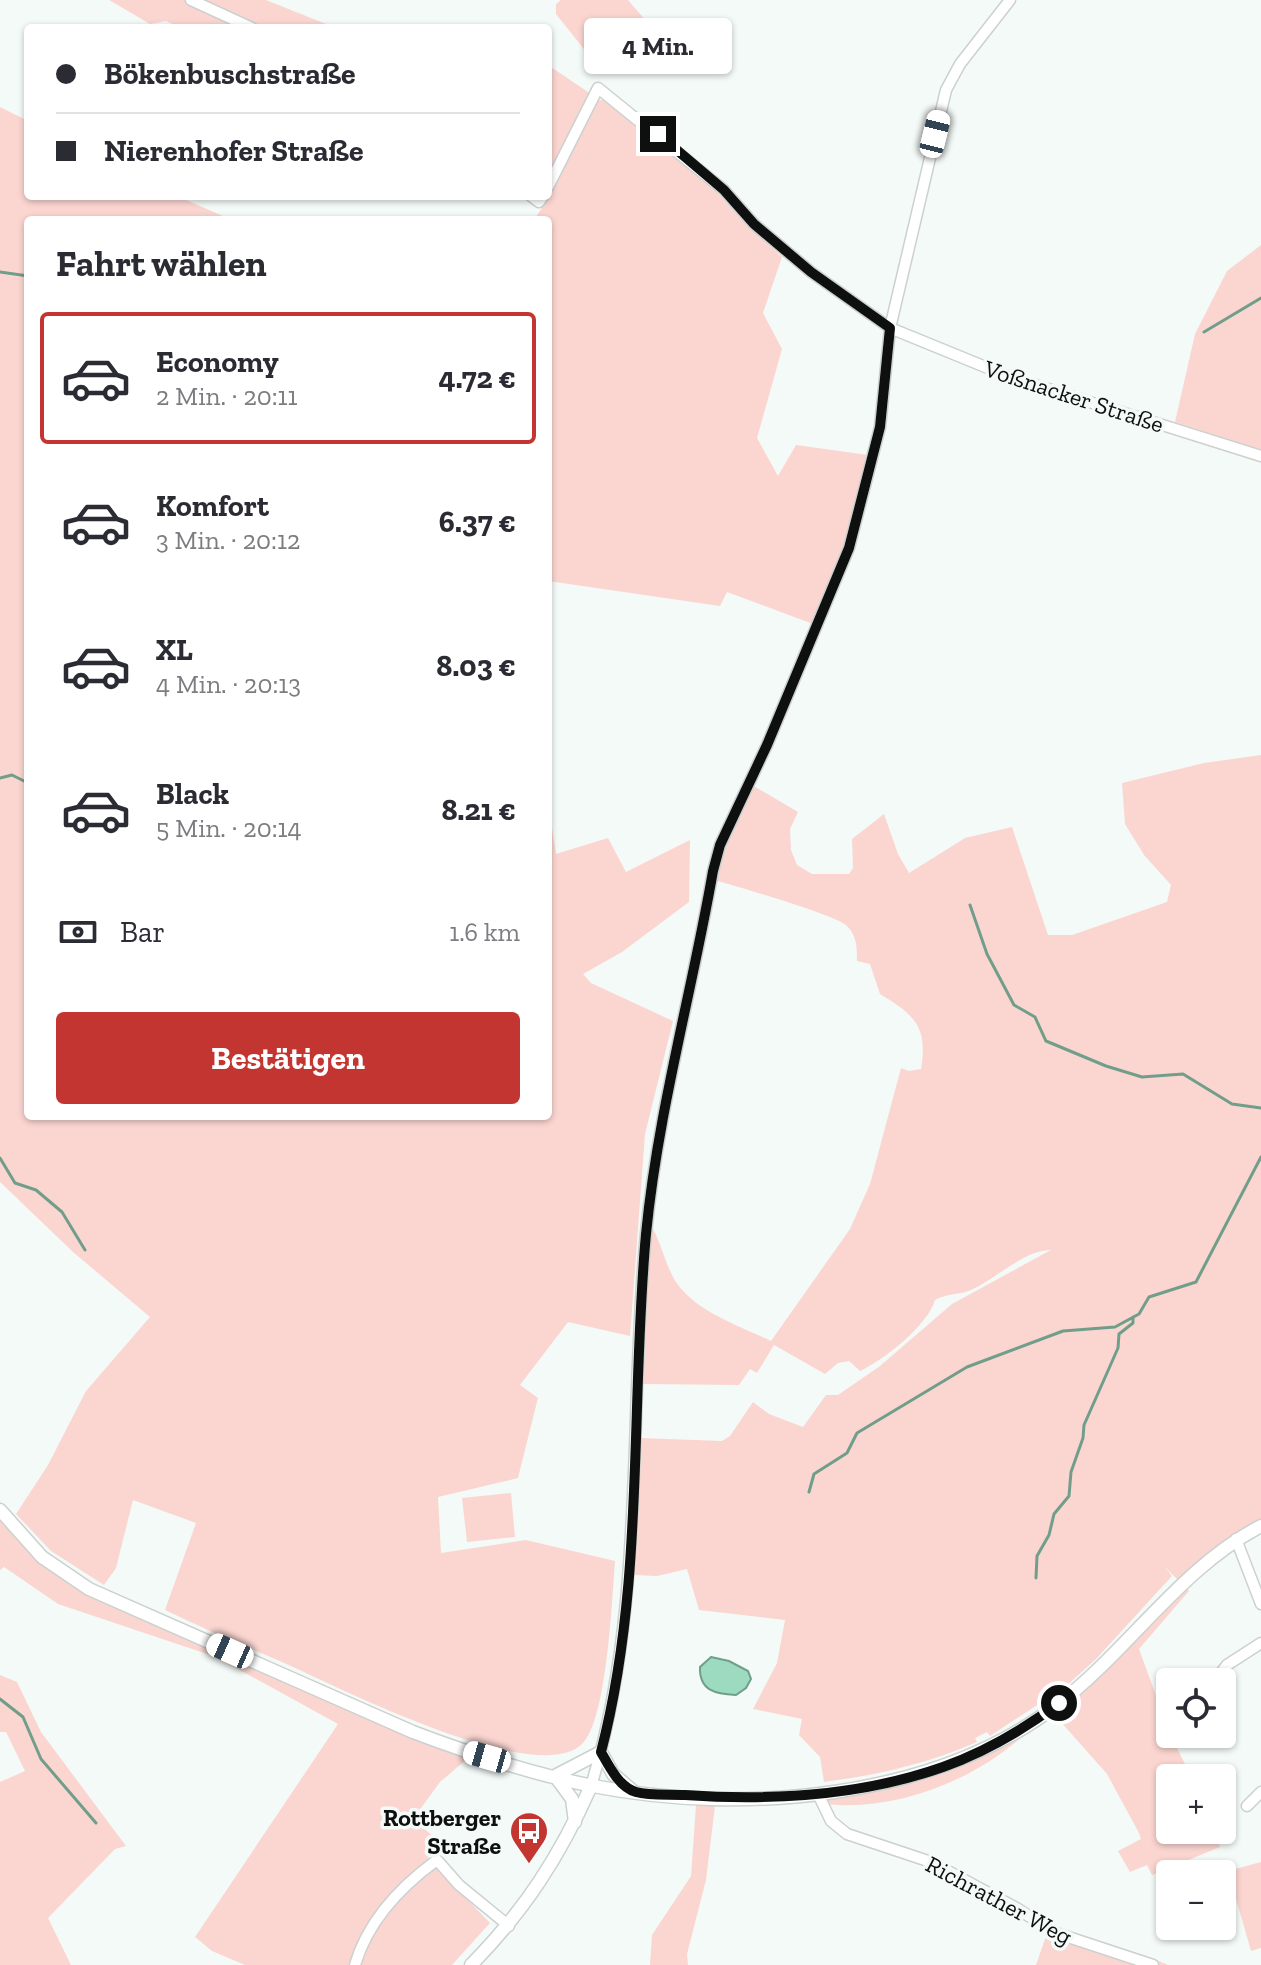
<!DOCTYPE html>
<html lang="de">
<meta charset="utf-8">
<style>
:root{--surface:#fff;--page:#f2f2f3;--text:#2b2b33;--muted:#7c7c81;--line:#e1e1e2;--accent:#c33531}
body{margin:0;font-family:"Zilla Slab",serif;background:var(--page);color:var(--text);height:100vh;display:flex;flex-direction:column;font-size:30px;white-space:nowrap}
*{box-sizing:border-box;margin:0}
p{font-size:26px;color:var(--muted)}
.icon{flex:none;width:44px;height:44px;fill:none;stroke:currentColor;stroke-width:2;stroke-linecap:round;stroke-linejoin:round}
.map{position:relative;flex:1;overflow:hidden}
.details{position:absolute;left:24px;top:216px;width:528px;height:904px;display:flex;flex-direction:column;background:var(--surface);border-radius:8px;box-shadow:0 2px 6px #0004}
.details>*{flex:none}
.banner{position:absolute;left:24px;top:24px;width:528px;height:176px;border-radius:8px;box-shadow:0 2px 6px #0004;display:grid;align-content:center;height:176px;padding:0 32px;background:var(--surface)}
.fabs{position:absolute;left:1156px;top:1668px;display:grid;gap:16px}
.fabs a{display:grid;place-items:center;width:80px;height:80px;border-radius:8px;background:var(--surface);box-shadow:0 2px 6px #0004;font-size:40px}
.end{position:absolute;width:36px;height:36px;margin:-18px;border:10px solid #0e100f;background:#fff;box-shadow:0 0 0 4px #fff}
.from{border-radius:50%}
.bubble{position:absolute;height:56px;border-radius:8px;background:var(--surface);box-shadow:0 2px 6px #0004;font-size:26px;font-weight:700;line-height:56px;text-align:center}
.car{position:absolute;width:24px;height:48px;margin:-24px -12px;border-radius:10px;box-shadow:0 0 6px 2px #0007;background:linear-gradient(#fff 24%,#345 0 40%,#fff 0 76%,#345 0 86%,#fff 0)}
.banner b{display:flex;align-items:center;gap:28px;height:76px;font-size:30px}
.banner b+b{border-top:2px solid var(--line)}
.banner i{width:20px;height:20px;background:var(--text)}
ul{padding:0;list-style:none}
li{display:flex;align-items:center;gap:24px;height:132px;margin:0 16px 12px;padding:0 16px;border:4px solid transparent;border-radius:8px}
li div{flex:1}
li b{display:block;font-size:30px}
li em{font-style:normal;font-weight:700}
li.on{border-color:var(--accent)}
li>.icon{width:72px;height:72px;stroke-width:1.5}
h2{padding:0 32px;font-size:36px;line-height:96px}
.pay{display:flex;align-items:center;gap:20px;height:88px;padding:0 32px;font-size:30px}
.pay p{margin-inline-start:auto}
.cta{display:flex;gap:16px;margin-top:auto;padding:16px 32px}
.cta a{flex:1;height:92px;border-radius:8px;background:var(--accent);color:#fff;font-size:32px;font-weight:700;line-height:92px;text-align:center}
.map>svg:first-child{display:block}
.green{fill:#fbd6d1}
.water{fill:#9cdbbf;stroke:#719e8a;stroke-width:2}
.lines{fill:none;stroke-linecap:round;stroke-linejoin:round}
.stream{stroke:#719e8a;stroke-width:3}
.minor-casing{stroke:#cbd1ce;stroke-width:13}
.major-casing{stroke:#cbd1ce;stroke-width:15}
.minor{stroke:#fff;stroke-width:10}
.major{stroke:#fff;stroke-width:12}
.route{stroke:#0e100f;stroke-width:10}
.labels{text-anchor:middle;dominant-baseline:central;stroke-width:7;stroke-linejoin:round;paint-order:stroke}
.street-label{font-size:24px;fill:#0e100f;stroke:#f4faf7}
.poi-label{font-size:24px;font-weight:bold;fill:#0e100f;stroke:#f4faf7;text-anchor:end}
</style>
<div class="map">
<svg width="1261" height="1965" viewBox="0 0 1261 1965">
<rect width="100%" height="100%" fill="#f4faf7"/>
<path class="green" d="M 109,0 L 266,0 L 336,28 L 181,28 L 166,21 L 150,24 Z
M 561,0 L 628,0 L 646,21 L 599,68 L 556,14 L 556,4 Z
M 548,65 L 591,94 L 548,179 Z
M 606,99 L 693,166 L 746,224 L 782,257 L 763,313 L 782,349 L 757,438 L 778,476 L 796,445 L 868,455 L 845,547 L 813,624 L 727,592 L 720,606 L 548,581 L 548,220 L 534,220 L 548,199 L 595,101 Z
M 0,107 L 28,121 L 28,196 L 177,196 L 232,220 L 28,220 L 28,1116 L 548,1116 L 548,828 L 552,828 L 556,854 L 608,838 L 626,872 L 690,840 L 689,902 L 622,952 L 583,974 L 591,983 L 673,1021 L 645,1134 L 630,1336 L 568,1322 L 520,1385 L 538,1398 L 518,1478 L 438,1497 L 441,1553 L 526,1540 L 615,1561 C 612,1599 607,1721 582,1744 C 536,1789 334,1685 282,1662 C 243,1645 204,1629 165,1610 L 196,1523 L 133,1500 L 116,1568 L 104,1585 L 51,1551 L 16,1514 L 48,1465 L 86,1391 L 150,1317 L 73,1252 L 0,1182 Z
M 1261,245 L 1261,450 L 1175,422 L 1195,334 L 1227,271 Z
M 1261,755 L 1261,1520 L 1223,1542 L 1179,1581 L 1164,1566 L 1172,1576 L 1096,1659 L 1066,1686 L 990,1736 L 987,1732 L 975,1738 L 977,1742 C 927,1764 877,1775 824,1782 L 820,1757 L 799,1735 L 802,1719 L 753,1709 L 777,1663 L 785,1620 L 699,1610 L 687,1569 L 657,1576 L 634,1575 L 640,1438 L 722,1441 L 730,1436 L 753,1402 L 769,1414 L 803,1427 L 826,1395 L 838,1395 L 880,1366 L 952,1304 L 1051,1250 C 1024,1250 996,1279 971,1290 C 960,1295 947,1293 935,1300 C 928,1325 884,1360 860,1371 L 849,1361 L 838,1363 L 825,1374 L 774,1345 L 757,1373 L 750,1369 L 739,1385 L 643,1384 L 651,1226 C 659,1236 666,1267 676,1282 C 696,1312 740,1326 771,1341 L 850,1229 L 870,1184 L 901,1068 L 909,1071 L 921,1069 C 928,1027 915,1015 880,994 L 870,964 L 857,961 C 857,948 857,936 847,926 C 838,916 733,885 714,880 L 718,864 L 752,785 L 798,812 L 790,829 L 791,850 L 797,865 L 812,874 L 849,874 L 853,868 L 852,839 L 884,814 L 898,854 L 909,873 L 965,838 L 1012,827 L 1048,935 L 1072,935 L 1167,902 L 1171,885 L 1144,855 L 1125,824 L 1122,783 L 1204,763 Z
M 511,1493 L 515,1537 L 467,1542 L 462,1498 Z
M 0,1519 L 40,1561 L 378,1722 L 467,1759 L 440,1782 L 413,1819 L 434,1837 L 428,1858 L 490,1923 L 452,1965 L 245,1965 L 212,1951 L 195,1937 L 338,1724 L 216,1657 L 58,1604 L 4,1567 L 0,1570 Z
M 1186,1587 L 1189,1591 L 1139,1649 L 1170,1734 L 1192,1778 L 1170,1778 L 1170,1830 L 1215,1830 L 1220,1847 L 1152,1875 L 1147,1865 L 1130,1872 L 1118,1851 L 1141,1839 L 1139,1833 L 1107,1774 L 1060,1721 L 1059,1711 L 1138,1639 Z
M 0,1675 L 17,1682 L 41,1732 L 126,1846 L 115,1849 L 48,1918 L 71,1965 L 0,1965 L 0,1782 L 25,1771 L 6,1732 L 0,1732 Z
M 1025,1734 C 975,1780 895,1812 826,1804 L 828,1798 L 835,1797 C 903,1789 965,1768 1025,1734 Z
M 696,1805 L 715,1806 L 706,1880 L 687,1954 L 688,1965 L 650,1965 L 652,1935 L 691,1876 Z
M 1261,1862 L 1261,1948 L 1251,1951 L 1228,1871 Z
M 1053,1927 L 1152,1958 L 1168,1965 L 1036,1965 L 1045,1939 Z"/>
<path class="water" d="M 711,1657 L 729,1661 L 748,1671 L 751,1679 L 746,1688 L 736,1695 C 716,1694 699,1691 700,1667 Z"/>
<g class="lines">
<path class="stream" d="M 0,272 L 28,276
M 1204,332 L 1261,298
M 0,778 L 12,775 L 28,783
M 970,905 L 987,954 L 1014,1005 L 1035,1017 L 1046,1041 L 1106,1066 L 1142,1077 L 1183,1074 L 1232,1104 L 1261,1108
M 0,1158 L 15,1183 L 36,1190 L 62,1212 L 85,1250
M 809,1492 L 814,1474 L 847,1453 L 857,1433 L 967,1367 L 1063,1331 L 1115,1327 L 1139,1314 L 1149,1297 L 1196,1282 L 1261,1157
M 1036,1578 L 1037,1556 L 1049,1535 L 1054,1514 L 1069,1496 L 1071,1472 L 1083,1438 L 1084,1425 L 1118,1348 L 1119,1334 L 1133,1323 L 1133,1317
M 0,1699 L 23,1717 L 41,1759 L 96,1823"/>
<g class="minor-casing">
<path id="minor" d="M 191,0 L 252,28
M 548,187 L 598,88 L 724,190 L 754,224 L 811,272 L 890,328 L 1010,377 L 1261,456
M 531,196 L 539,202 L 543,196
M 1236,1539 L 1261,1604
M 1214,1682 L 1227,1665 L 1261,1643
M 591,1786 C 646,1607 628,1417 646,1233 C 658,1111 692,992 713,871 L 720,845 L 767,745 L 849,548 L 880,427 L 890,328 L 946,90 L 960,64 L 1010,0
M 818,1794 L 831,1821 L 847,1834 L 931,1862 L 1018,1909 L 1053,1932 L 1153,1965
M 1247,1806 L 1261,1792
M 355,1965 C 368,1920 400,1887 437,1860 L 459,1885 L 509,1926"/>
</g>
<g class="major-casing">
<path id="major" d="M 0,1510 L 42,1557 L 89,1589 L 413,1732 C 471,1754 532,1774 593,1786 C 742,1815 933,1800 1057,1705 C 1129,1650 1180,1568 1261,1526
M 555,1776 L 601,1752 L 613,1774 L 634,1792
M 555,1776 L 572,1799 L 575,1822
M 471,1965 C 525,1910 560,1856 591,1786"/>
</g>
<use href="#minor" class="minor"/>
<use href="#major" class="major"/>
</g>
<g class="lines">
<path class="route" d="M 658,134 L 724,190 L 754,224 L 811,272 L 890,328 L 880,427 L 849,548 L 767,745 L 720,845 L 713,871 C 692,992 658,1111 646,1234 C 630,1406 645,1583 601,1752 C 609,1766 619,1787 636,1792 C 650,1796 670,1794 685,1795 C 771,1801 861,1796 943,1767 C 985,1752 1023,1730 1059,1703"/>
</g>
<defs>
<g id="bus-pin" transform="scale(2)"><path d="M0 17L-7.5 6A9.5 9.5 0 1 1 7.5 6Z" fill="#c33531" stroke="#f4faf7"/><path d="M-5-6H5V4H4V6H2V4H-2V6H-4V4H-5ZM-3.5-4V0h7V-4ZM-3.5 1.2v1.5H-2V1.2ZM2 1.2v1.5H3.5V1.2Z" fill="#fff"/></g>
</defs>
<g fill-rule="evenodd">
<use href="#bus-pin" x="529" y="1831"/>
</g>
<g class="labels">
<g class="street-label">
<text transform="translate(1074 396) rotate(18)">Voßnacker Straße</text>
<text transform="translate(999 1900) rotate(28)">Richrather Weg</text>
</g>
<g class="poi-label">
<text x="501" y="1817">Rottberger<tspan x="501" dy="28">Straße</tspan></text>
</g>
</g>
</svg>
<div class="fabs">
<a><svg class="icon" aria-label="locate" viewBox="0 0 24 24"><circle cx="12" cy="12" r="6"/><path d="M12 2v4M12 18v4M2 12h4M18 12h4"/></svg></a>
<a>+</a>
<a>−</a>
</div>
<i class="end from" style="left:1059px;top:1703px"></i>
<i class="end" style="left:658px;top:134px"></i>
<div class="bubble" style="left:584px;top:18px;width:148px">4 Min.</div>
<i class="car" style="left:935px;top:134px;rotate:14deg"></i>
<i class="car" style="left:230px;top:1651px;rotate:294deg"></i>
<i class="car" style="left:487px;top:1757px;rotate:286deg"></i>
<div class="banner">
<b><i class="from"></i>Bökenbuschstraße</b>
<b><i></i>Nierenhofer Straße</b>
</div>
<section class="details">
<h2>Fahrt wählen</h2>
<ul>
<li class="on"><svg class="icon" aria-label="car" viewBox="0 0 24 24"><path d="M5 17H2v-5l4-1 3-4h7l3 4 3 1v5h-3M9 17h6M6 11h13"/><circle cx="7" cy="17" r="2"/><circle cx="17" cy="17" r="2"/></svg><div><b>Economy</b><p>2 Min. · 20:11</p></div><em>4.72 €</em></li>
<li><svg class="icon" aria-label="car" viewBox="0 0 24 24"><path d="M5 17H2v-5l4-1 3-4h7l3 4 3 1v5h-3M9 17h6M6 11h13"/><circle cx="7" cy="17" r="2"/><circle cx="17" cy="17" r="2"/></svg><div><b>Komfort</b><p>3 Min. · 20:12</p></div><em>6.37 €</em></li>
<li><svg class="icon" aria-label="car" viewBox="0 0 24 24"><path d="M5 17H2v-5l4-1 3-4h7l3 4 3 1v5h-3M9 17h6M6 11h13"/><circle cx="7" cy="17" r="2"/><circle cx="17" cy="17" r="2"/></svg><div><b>XL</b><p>4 Min. · 20:13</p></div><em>8.03 €</em></li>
<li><svg class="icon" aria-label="car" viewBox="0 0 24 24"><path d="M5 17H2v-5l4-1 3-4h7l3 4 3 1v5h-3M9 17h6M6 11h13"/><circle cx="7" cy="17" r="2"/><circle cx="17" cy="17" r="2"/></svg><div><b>Black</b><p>5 Min. · 20:14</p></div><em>8.21 €</em></li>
</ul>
<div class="pay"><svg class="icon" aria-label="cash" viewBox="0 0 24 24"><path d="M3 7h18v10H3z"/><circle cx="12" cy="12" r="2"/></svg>Bar<p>1.6 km</p></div>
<div class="cta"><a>Bestätigen</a></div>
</section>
</div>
